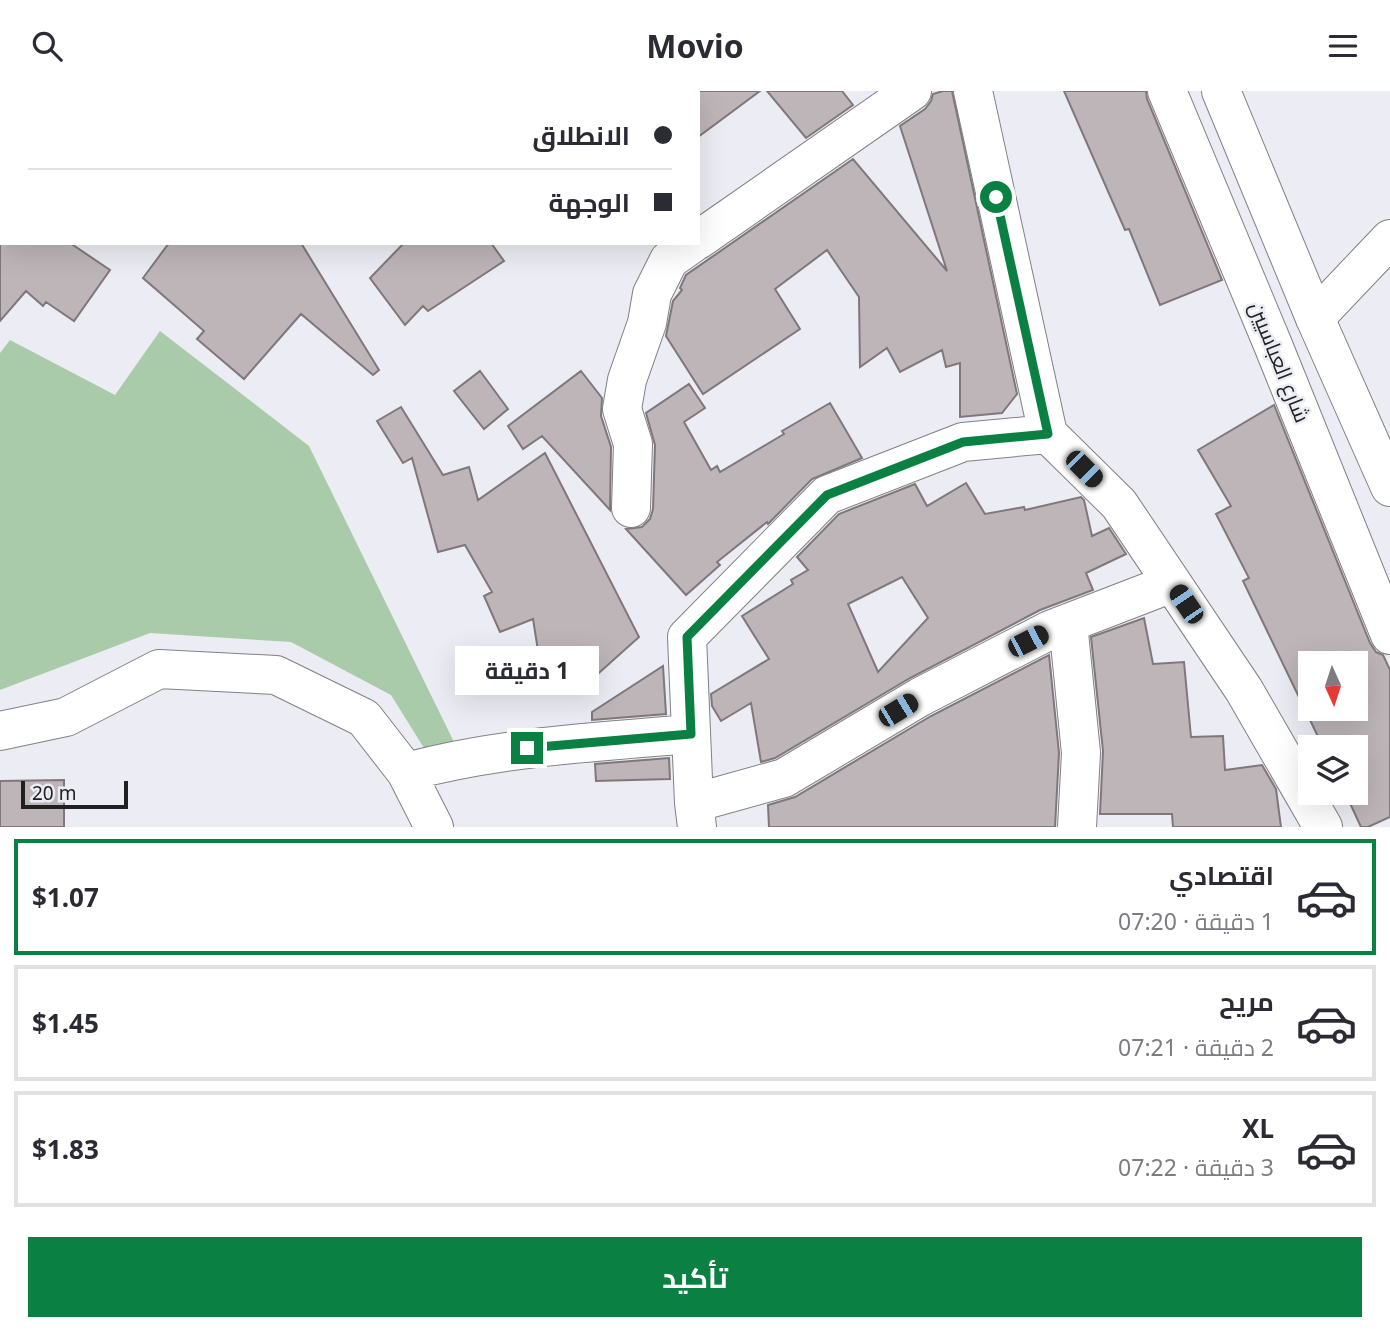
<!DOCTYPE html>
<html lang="ar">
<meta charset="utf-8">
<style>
:root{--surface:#fff;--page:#f7f7f7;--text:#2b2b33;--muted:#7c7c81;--line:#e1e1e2;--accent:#0b8043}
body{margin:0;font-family:"Noto Sans",Cairo,sans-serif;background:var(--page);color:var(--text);direction:rtl;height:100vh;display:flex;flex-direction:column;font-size:26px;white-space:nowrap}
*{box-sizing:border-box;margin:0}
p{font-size:23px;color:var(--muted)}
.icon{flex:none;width:38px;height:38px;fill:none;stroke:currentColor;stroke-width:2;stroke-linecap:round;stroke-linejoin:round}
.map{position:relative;height:736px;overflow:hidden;direction:ltr}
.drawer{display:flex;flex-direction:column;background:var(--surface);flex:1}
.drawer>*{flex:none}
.hud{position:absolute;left:0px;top:0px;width:700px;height:154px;box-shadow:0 7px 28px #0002;direction:rtl;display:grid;align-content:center;height:154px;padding:0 28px;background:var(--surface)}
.needle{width:46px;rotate:177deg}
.buttons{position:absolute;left:1298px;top:560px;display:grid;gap:14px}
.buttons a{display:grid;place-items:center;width:70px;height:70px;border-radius:0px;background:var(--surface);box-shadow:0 7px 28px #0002;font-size:35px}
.scale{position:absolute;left:21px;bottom:18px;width:107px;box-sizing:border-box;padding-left:7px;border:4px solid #202023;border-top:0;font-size:19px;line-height:24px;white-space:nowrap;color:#202023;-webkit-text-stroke:5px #ececf4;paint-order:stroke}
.end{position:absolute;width:32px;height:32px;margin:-16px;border:9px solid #0b8043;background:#fff;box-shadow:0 0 0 4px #fff}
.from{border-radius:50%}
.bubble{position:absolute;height:49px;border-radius:0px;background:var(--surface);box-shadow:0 7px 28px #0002;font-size:23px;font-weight:700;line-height:49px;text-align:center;direction:rtl}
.car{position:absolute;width:21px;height:42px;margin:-21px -10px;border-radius:9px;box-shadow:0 0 5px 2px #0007;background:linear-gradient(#222 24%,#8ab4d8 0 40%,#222 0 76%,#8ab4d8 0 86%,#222 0)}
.hud b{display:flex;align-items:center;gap:24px;height:66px;font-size:26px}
.hud b+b{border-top:2px solid var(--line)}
.hud i{width:18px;height:18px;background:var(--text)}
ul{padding:12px 0 0;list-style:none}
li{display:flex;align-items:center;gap:21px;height:116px;margin:0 14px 10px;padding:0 14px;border:4px solid var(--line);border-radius:0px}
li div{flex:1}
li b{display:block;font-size:26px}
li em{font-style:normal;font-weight:700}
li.active{border-color:var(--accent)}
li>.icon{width:63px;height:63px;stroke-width:1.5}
.primary-button{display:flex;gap:14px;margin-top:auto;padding:14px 28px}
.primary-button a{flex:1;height:80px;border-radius:0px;background:var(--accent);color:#fff;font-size:28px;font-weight:700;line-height:80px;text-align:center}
header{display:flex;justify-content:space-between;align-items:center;height:91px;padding:0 28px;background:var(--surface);font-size:32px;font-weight:700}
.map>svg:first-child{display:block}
.green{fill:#aacbaa}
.building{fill:#bdb5b8;stroke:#7f777b;stroke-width:2;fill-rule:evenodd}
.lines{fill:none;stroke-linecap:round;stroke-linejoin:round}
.minor-casing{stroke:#808086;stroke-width:40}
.major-casing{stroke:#808086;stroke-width:40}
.minor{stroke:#fff;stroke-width:38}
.major{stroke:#fff;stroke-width:38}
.route{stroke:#0b8043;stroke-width:9}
.labels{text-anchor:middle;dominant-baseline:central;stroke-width:5;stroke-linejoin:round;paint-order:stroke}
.street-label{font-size:21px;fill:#202023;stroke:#ececf4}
</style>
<header><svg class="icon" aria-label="menu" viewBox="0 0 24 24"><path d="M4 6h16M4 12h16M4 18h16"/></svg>Movio<svg class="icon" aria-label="search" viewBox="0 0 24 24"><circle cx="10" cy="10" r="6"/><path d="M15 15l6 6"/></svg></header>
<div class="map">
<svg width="1390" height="736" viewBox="0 0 1390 736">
<rect width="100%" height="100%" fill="#ececf4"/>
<path class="green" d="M 160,240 L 309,355 L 454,651 L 424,657 L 391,604 L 291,551 L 150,542 L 0,599 L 0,262 L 10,249 L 115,304 Z"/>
<path class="building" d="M 698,0 L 760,0 L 698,46 Z
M 767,0 L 842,0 L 853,14 L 806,47 Z
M 943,0 L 952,0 L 1017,303 L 1002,322 L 960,326 L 960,272 L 946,276 L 942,259 L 900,281 L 887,257 L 860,276 L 859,206 L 827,159 L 775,198 L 800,238 L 703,303 L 666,245 L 673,210 L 682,199 L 680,197 L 686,184 L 853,68 L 947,180 L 900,35 L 925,18 L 931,10 L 933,3 Z
M 1064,0 L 1146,0 L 1147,8 L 1222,189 L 1160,214 L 1129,138 L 1125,139 Z
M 0,152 L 70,152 L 110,179 L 74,230 L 46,211 L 43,215 L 26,200 L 0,230 Z
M 169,152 L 301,152 L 379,279 L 373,284 L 301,223 L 244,288 L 197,248 L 204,240 L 143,187 Z
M 404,152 L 491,152 L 504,170 L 428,220 L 423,215 L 405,234 L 370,187 Z
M 480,280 L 508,318 L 484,338 L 454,300 Z
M 581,280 L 602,307 L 601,325 L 611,356 L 610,419 L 542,345 L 523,358 L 508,335 Z
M 689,293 L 705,317 L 684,331 L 711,379 L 717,375 L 720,381 L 784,343 L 782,340 L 830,312 L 862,367 L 812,388 L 768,433 L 767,431 L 717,471 L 720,474 L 686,504 L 626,438 L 642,436 L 650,428 L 653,418 L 655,354 L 646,322 Z
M 1274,314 L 1370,552 L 1376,561 L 1383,564 L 1390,579 L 1390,726 L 1368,736 L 1361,736 L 1348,708 L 1356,704 L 1356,656 L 1323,656 L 1243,490 L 1249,487 L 1216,423 L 1231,415 L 1198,359 ZM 1311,572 L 1356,572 L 1356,618 L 1311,618 Z
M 401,316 L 443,384 L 469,376 L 478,409 L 545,362 L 639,546 L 590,590 L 588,560 L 539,566 L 533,528 L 500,541 L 484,505 L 492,501 L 465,454 L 438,461 L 412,367 L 403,372 L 377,330 Z
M 966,392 L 985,423 L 1024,416 L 1025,419 L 1081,406 L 1084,409 L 1092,445 L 1109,437 L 1126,463 L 1086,482 L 1093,499 L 1040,519 L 910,587 L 775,667 L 761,671 L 751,612 L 721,630 L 712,615 L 711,603 L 769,568 L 742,525 L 793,493 L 791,489 L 808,479 L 797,466 L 839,423 L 915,393 L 927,415 ZM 902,486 L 928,527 L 878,581 L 848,513 Z
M 1144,527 L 1153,573 L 1184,571 L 1191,646 L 1223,645 L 1225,679 L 1262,674 L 1276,698 L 1281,736 L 1173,736 L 1172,723 L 1100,723 L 1103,660 L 1091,546 Z
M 1049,564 L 1059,662 L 1055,736 L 769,736 L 768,714 L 795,706 L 931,625 Z
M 663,575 L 666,623 L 592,629 L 592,621 Z
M 669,667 L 670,688 L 596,690 L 595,673 Z
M 64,689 L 64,736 L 0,736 L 0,690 Z"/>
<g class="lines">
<g class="minor-casing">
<path id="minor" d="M 391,0 L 391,2
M 973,0 L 1048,343
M 124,2 L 126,0
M 0,29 L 2,31
M 0,124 L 2,122
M 698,149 L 912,0
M 1315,227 L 1390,148
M 631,417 L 633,353 L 622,318 L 627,289 L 647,232 L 652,203 L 669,169 L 693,152
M 1068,532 L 1081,662 L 1077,736
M 0,640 L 66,626 L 159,578 L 276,584 L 364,627 L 406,681 L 434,736
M 406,681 C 499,656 595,651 691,643
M 694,712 L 784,687 L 920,606 L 1050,539 L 1172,492
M 697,736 L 694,712 L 687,546 L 827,404 L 963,351 L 1048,343 L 1119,413 L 1244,599 L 1323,736"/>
</g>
<g class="major-casing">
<path id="major" d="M 1167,0 L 1273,254 L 1390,544
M 1221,0 L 1315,227 L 1390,396"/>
</g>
<use href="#minor" class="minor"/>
<use href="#major" class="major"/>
</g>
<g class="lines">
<path class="route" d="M 527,657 L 691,643 L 687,546 L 827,404 L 963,351 L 1048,343 L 996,106"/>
</g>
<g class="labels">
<g class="street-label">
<text transform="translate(1280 271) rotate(68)">شارع العباسيين</text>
</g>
</g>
</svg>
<div class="buttons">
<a><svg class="needle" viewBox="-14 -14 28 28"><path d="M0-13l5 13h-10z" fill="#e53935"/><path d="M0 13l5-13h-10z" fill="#7c7c81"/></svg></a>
<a><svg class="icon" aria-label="layers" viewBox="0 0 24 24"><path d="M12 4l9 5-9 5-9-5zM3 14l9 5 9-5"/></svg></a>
</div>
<div class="scale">20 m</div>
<i class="end from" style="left:996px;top:106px"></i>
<i class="end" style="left:527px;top:657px"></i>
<div class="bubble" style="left:455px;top:555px;width:144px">1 دقيقة</div>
<i class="car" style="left:1084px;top:378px;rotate:135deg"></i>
<i class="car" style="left:1186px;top:513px;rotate:326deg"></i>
<i class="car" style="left:1028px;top:550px;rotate:63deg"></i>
<i class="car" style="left:898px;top:619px;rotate:59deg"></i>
<div class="hud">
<b><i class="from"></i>الانطلاق</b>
<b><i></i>الوجهة</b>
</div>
</div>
<section class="drawer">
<ul>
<li class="active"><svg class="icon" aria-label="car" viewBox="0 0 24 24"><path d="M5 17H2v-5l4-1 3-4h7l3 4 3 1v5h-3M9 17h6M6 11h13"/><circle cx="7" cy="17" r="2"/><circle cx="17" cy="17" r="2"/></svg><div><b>اقتصادي</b><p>1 دقيقة · 07:20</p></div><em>$1.07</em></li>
<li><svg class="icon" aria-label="car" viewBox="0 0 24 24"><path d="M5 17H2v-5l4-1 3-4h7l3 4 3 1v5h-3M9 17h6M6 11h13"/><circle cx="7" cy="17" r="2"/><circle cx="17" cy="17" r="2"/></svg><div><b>مريح</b><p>2 دقيقة · 07:21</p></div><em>$1.45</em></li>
<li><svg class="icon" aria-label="car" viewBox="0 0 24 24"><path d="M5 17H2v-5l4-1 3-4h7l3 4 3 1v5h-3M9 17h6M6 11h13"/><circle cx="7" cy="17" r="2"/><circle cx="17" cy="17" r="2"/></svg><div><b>XL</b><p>3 دقيقة · 07:22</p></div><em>$1.83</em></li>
</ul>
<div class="primary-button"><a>تأكيد</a></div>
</section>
